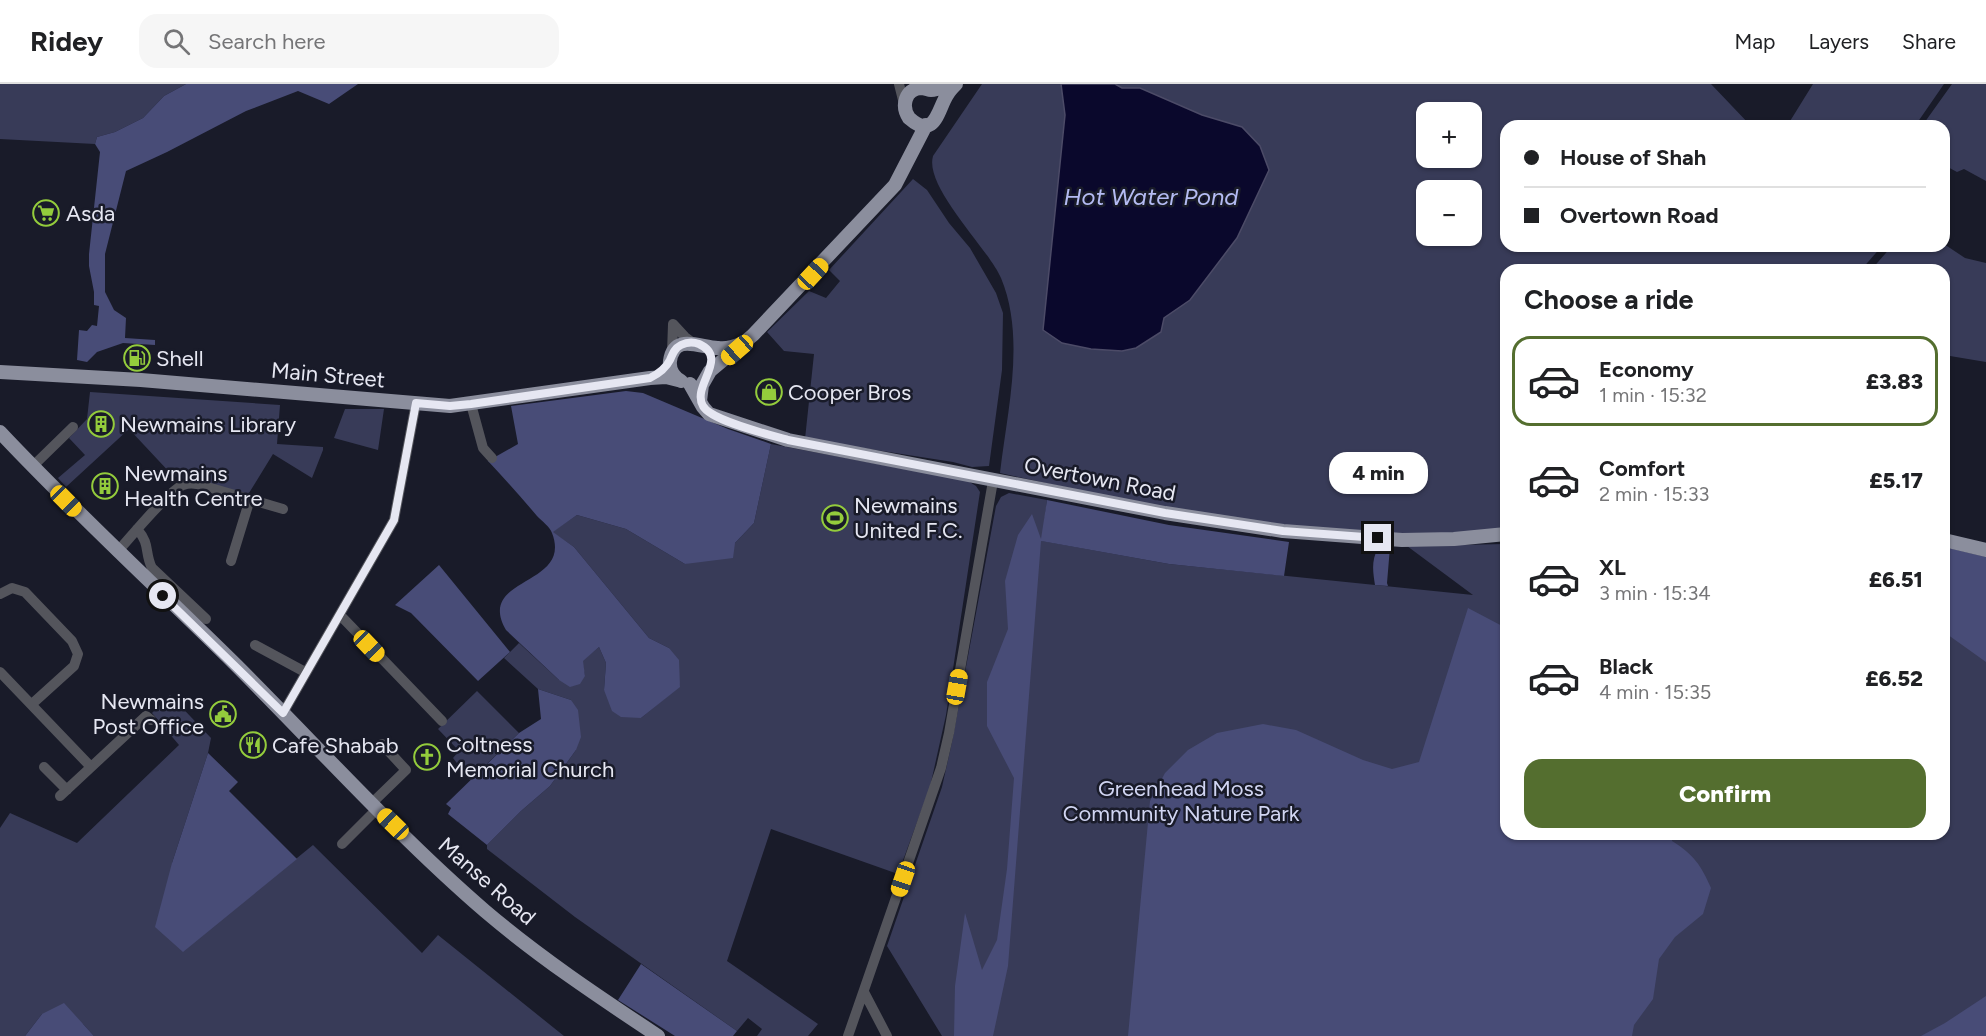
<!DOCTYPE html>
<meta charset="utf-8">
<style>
:root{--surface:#fff;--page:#f6f6f6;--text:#202124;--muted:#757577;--line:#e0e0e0;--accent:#546e2f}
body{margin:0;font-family:Figtree,sans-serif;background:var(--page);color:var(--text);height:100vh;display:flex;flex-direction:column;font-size:22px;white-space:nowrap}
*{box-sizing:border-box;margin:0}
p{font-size:20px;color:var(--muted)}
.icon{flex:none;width:33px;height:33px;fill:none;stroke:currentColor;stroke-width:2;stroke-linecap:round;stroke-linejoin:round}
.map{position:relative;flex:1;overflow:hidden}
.drawer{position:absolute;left:1500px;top:180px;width:450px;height:576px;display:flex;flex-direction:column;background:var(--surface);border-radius:18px;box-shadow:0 2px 4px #0004}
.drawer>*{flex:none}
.banner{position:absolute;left:1500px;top:36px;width:450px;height:132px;border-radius:18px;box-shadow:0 2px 4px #0004;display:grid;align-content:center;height:132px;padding:0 24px;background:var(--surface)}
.fabs{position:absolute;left:1416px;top:18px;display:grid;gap:12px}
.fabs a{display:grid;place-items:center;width:66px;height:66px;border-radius:12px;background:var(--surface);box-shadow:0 2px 4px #0004;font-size:30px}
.end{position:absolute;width:27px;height:27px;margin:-14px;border:8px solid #e6e7f2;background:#111;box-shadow:0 0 0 3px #111}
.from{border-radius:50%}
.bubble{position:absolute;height:42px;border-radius:18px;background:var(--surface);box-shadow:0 2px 4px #0004;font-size:20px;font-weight:800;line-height:42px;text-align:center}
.car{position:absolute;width:18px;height:36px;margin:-18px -9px;border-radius:8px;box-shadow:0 0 4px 2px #0007;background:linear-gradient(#f5c518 24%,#345 0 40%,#f5c518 0 76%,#345 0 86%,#f5c518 0)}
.banner b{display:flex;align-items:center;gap:21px;height:57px;font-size:22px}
.banner b+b{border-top:2px solid var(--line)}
.banner i{width:15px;height:15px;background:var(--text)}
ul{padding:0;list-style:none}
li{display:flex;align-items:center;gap:18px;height:90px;margin:0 12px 9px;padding:0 12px;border:3px solid transparent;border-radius:18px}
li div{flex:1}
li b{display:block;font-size:22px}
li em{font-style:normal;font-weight:800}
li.selected{border-color:var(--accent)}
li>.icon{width:54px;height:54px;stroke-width:1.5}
h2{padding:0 24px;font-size:27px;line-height:72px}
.cta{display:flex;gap:12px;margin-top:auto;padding:12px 24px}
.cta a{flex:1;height:69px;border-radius:18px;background:var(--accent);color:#fff;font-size:24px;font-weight:800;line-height:69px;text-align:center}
header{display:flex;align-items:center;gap:36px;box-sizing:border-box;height:84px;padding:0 30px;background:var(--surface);border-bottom:2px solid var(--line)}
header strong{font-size:28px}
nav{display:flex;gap:33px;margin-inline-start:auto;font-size:21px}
.search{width:420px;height:54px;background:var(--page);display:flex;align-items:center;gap:15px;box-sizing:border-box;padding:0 21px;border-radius:18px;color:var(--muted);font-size:22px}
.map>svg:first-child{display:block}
.green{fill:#383b58;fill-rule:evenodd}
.forest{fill:#484c77}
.water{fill:#0a082c;stroke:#4c4b67;stroke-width:1.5}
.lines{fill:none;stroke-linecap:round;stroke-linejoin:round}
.minor{stroke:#54555c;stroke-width:10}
.major{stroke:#8b8e9d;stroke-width:14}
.route{stroke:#e6e7f2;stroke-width:8}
.labels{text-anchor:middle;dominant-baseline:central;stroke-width:5;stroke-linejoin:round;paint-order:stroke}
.poi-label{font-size:22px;fill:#e6e7f2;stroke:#191b29;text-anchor:start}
.street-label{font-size:22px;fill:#e6e7f2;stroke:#191b29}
.park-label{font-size:22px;fill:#d1d5f2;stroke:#191b29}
.water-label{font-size:24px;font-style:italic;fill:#b4bbf3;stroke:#191b29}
</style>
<header>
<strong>Ridey</strong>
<div class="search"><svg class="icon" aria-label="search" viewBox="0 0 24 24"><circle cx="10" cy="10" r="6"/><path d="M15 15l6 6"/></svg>Search here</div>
<nav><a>Map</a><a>Layers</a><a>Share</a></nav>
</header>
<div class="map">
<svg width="1986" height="952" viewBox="0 0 1986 952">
<rect width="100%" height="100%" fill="#191b29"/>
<path class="green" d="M 0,0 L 186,0 L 164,12 L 143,34 L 115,48 L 97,53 L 95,60 L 0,55 Z
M 982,0 L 1711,0 L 1751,42 L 1506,42 L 1506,162 L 1882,162 L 1861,186 L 1506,186 L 1506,445 C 1340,463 1162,425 1000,389 C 1007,327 1026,254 1001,194 C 988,164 924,103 933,72 ZM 1426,28 L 1472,28 L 1472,74 L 1426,74 ZM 1426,106 L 1472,106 L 1472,152 L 1426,152 Z
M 1813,0 L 1944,0 L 1915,42 L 1887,42 L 1882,37 L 1877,42 L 1787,42 Z
M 1952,0 L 1986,0 L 1986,97 L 1964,85 L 1957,88 L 1944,81 L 1944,42 L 1922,42 Z
M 913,95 L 927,106 L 949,139 L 970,164 L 996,209 L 1003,229 L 1002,286 L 989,382 L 972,383 L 953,378 L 805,355 L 814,270 L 784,267 L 767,248 L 809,207 L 826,214 L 840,197 L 829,186 Z
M 1944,160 L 1965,174 L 1986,179 L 1986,278 L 1944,271 L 1944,186 L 1871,186 L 1892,162 L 1944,162 Z
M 90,308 L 280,321 L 277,360 L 323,363 L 323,366 L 312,394 L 273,370 L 249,409 L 240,409 L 173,392 L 129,345 L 66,403 L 58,394 L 85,371 L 69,354 L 87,335 Z
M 345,325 L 384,325 L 378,366 L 334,354 Z
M 771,360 L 968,397 L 976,402 L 980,408 L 946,631 L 930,703 L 898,790 L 771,745 L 727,877 L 818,940 L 808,952 L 757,952 L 762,945 L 748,934 L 737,947 L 575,833 L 487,765 L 487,761 L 521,727 L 550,702 L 576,666 L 571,616 L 538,605 L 504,574 L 519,559 L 559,596 L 585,592 L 582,577 L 599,563 L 606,579 L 604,606 L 641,634 L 680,602 L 669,564 L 649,554 L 574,463 L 552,448 L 577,431 L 626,445 L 685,480 L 735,459 L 754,439 Z
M 1009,409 L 1047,416 L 1042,457 L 1169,480 L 1473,511 L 1407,462 L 1506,460 L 1506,750 L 1944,750 L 1944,463 L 1986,473 L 1986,952 L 942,952 L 887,862 L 942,703 L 952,658 L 996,422 L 1001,413 Z
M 477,607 L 519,649 L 470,696 L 453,674 L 459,667 L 438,645 Z
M 170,611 L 211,654 L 208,669 L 172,779 L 183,867 L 313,761 L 422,869 L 438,851 L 564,952 L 94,952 L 83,940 L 42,930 L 25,952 L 0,952 L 0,744 L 10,729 L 77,759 L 179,661 L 152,629 Z"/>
<path class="forest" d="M 186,0 L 358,0 L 329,20 L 298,7 L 246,27 L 167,68 L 126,87 L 105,170 L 105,208 L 114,226 L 126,234 L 125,254 L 155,256 L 155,261 L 123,259 L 97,268 L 87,278 L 77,276 L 79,246 L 87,247 L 92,241 L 97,242 L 99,222 L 94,221 L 94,208 L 89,182 L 89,170 L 100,68 L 95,60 L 97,53 L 115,48 L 143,34 L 164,12 Z
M 626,307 L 643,309 L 728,345 L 771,360 L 754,439 L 735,459 L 733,474 L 685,480 L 626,445 L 577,431 L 553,448 L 574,463 L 649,554 L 669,564 L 679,576 L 680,603 L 641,634 L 621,633 L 612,627 L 604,606 L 606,579 L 599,563 L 583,577 L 585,592 L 580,600 L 570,603 L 559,596 L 506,546 C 475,492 573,503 552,449 C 550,443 542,437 537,432 C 521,413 505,395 488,377 L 518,360 L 511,322 Z
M 1047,416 L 1169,441 L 1289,458 L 1284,492 L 1169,480 L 1041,457 L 1008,882 L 993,952 L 954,952 L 955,902 L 965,829 L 982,886 L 997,856 L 1007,785 L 1014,694 L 987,642 L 987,598 L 1008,545 L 1005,497 L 1018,451 L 1032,430 L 1041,455 Z
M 1390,463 L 1387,499 L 1388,502 L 1375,501 C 1373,488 1371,477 1378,464 Z
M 1944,463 L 1986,473 L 1986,578 L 1944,548 Z
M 439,481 L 510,568 L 478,597 L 411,529 L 395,521 Z
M 1468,524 L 1506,544 L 1506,750 L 1672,750 L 1672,757 C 1694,771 1701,781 1711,804 L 1703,830 L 1675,853 L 1659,875 L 1653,915 L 1634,941 L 1632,952 L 1128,952 L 1150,717 L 1165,689 L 1188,666 L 1217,649 L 1263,640 L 1296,646 L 1363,676 L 1392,685 L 1419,678 Z
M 538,605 L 571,616 L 578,626 L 581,653 L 576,666 L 550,702 L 521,727 L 487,761 L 448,730 L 451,724 L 446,720 L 519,649 L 541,635 Z
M 208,669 L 238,698 L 229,707 L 297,775 L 183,868 L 155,843 L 172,779 Z
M 641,880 L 737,947 L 733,952 L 675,952 L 618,916 Z
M 1986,912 L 1986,952 L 1921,952 L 1945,939 Z
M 64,919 L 94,952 L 25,952 L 42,930 Z"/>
<path class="water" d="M 1061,0 L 1115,0 L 1122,4 L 1140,4 L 1202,31 L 1242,43 L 1260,62 L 1269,86 L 1237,154 L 1190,216 L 1164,234 L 1161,248 L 1136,264 L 1122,267 L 1091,265 L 1062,259 L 1043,246 L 1065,31 Z"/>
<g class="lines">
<path class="minor" d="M 899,0 L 904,20
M 673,240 L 685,253 L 693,259
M 672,269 L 673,240
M 471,320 L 483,364 L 492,374
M 33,382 L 73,343
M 137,445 C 151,461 144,468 152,484 L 206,535
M 117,468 C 131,453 167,408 183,401 C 188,399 192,399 197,400 L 283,425
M 231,477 L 250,415
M 0,510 L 12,504 L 25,508 L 72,557 L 78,570 L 74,582 L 32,620
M 340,531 L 442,637
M 255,561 L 305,588
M 0,588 L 91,683
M 283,629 L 394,436 L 416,319
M 44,683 L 67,706
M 60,712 L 146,632 L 151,636
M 372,719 L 406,686 L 382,660
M 342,760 L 377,725
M 864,908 L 887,952
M 848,952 L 941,684 L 949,649 L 993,397"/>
<path class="major" d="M 951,0 C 945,2 938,6 931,6 C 928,6 925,4 921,4 C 905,5 901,22 909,34 C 935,57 938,25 947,11 C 949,7 953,3 956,0
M 0,288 L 141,296 L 450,322 L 650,294 L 666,293 L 678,296
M 681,297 C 674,293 669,286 670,277 C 674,248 701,264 718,264 C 726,265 734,263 741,260
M 690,300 L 703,323 L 709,330 L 788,356 L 1165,429 L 1283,447 L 1402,456 L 1454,455 L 1506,450
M 700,317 L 702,301 L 710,287 L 753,251 L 895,101 L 926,41
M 0,348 C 76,429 157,503 236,581 C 318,663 397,751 485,827 C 539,873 599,913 658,952
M 1944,456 L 1986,466"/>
</g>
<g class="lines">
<path class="route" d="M 163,512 L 283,629 L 394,436 L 416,319 L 450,322 L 471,320 L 650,294 C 658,290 666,284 670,276 C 673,269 675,264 681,261 C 687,258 694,258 699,260 C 730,274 691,302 703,322 C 711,337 771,351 788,356 L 1165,429 L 1283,447 L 1378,454"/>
</g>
<defs>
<g id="supermarket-ring" transform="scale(1.35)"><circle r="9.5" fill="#191b29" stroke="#94cc3c" stroke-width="1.5"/><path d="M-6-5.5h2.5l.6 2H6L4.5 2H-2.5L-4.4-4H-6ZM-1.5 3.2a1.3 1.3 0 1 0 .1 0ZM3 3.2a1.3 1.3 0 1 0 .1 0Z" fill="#94cc3c"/></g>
<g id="fuel-ring" transform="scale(1.35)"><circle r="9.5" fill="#191b29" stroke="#94cc3c" stroke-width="1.5"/><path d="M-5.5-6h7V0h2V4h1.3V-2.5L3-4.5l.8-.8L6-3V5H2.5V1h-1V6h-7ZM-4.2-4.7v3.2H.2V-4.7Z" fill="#94cc3c"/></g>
<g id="shop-ring" transform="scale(1.35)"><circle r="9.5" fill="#191b29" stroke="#94cc3c" stroke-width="1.5"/><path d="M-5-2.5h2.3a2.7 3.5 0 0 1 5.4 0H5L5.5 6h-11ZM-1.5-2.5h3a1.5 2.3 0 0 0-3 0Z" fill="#94cc3c"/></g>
<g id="building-ring" transform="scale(1.35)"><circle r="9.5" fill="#191b29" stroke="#94cc3c" stroke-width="1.5"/><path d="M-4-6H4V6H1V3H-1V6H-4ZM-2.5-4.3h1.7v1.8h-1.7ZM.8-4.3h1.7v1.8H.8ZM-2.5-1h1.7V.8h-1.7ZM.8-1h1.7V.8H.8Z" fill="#94cc3c"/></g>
<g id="stadium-ring" transform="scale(1.35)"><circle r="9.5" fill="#191b29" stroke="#94cc3c" stroke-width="1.5"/><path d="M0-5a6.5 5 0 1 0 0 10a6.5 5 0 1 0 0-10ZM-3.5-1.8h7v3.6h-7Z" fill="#94cc3c"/></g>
<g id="civic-ring" transform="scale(1.35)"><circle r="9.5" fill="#191b29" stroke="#94cc3c" stroke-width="1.5"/><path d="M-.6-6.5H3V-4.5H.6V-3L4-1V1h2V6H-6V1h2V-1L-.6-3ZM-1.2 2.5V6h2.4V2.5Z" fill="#94cc3c"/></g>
<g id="restaurant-ring" transform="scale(1.35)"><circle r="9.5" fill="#191b29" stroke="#94cc3c" stroke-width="1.5"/><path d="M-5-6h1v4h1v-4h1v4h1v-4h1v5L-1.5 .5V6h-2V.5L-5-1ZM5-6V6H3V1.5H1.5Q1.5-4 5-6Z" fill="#94cc3c"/></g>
<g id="church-ring" transform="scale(1.35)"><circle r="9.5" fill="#191b29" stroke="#94cc3c" stroke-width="1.5"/><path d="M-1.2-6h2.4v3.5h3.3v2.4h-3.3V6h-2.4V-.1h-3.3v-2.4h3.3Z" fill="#94cc3c"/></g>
</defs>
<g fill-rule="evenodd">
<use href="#supermarket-ring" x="46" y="129"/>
<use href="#fuel-ring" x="137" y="274"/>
<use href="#shop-ring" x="769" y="308"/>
<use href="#building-ring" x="101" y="340"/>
<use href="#building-ring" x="105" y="402"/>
<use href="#stadium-ring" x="835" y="434"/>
<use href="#civic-ring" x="223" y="630"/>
<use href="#restaurant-ring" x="253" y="661"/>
<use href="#church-ring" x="427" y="673"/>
</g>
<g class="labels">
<g class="poi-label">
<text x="66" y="129">Asda</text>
<text x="156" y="274">Shell</text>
<text x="788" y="308">Cooper Bros</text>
<text x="120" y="340">Newmains Library</text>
<text x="124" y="389">Newmains<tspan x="124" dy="25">Health Centre</tspan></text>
<text x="854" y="421">Newmains<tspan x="854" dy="25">United F.C.</tspan></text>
<text x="204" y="617" text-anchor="end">Newmains<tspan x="204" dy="25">Post Office</tspan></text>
<text x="446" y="660">Coltness<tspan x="446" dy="25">Memorial Church</tspan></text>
<text x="272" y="661">Cafe Shabab</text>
</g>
<g class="street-label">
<text transform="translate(328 291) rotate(5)">Main Street</text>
<text transform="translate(1100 395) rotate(11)">Overtown Road</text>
<text transform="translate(487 797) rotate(41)">Manse Road</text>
</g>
<g class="park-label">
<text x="1181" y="704">Greenhead Moss<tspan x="1181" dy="25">Community Nature Park</tspan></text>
</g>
<g class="water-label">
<text x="1151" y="112">Hot Water Pond</text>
</g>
</g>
</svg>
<div class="fabs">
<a>+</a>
<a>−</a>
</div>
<i class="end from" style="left:163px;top:512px"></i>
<i class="end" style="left:1378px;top:454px"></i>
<div class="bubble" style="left:1329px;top:368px;width:99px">4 min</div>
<i class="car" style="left:813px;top:190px;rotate:43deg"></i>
<i class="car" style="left:737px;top:266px;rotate:229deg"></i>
<i class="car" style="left:66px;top:417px;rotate:135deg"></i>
<i class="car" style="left:369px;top:562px;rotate:136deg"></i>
<i class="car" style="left:957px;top:603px;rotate:10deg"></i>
<i class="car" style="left:393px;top:740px;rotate:314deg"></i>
<i class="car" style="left:903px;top:795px;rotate:199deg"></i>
<div class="banner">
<b><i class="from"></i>House of Shah</b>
<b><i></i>Overtown Road</b>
</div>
<section class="drawer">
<h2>Choose a ride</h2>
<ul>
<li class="selected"><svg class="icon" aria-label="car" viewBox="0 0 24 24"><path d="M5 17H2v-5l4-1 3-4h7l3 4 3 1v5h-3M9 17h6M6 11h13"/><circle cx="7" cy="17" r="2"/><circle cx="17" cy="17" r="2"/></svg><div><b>Economy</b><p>1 min · 15:32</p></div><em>£3.83</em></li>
<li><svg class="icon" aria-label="car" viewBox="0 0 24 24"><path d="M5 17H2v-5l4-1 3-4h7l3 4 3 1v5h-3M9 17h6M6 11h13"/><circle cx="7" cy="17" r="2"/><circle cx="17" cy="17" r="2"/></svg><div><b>Comfort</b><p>2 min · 15:33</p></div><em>£5.17</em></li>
<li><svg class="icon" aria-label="car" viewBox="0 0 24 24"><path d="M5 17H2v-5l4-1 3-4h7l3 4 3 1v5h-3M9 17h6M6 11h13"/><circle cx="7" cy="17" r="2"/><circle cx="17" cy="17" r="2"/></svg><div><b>XL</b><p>3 min · 15:34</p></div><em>£6.51</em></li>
<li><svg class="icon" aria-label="car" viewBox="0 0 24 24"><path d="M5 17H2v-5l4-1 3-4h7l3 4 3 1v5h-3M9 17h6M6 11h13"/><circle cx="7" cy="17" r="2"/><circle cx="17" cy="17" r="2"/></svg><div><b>Black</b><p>4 min · 15:35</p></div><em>£6.52</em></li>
</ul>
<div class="cta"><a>Confirm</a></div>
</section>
</div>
